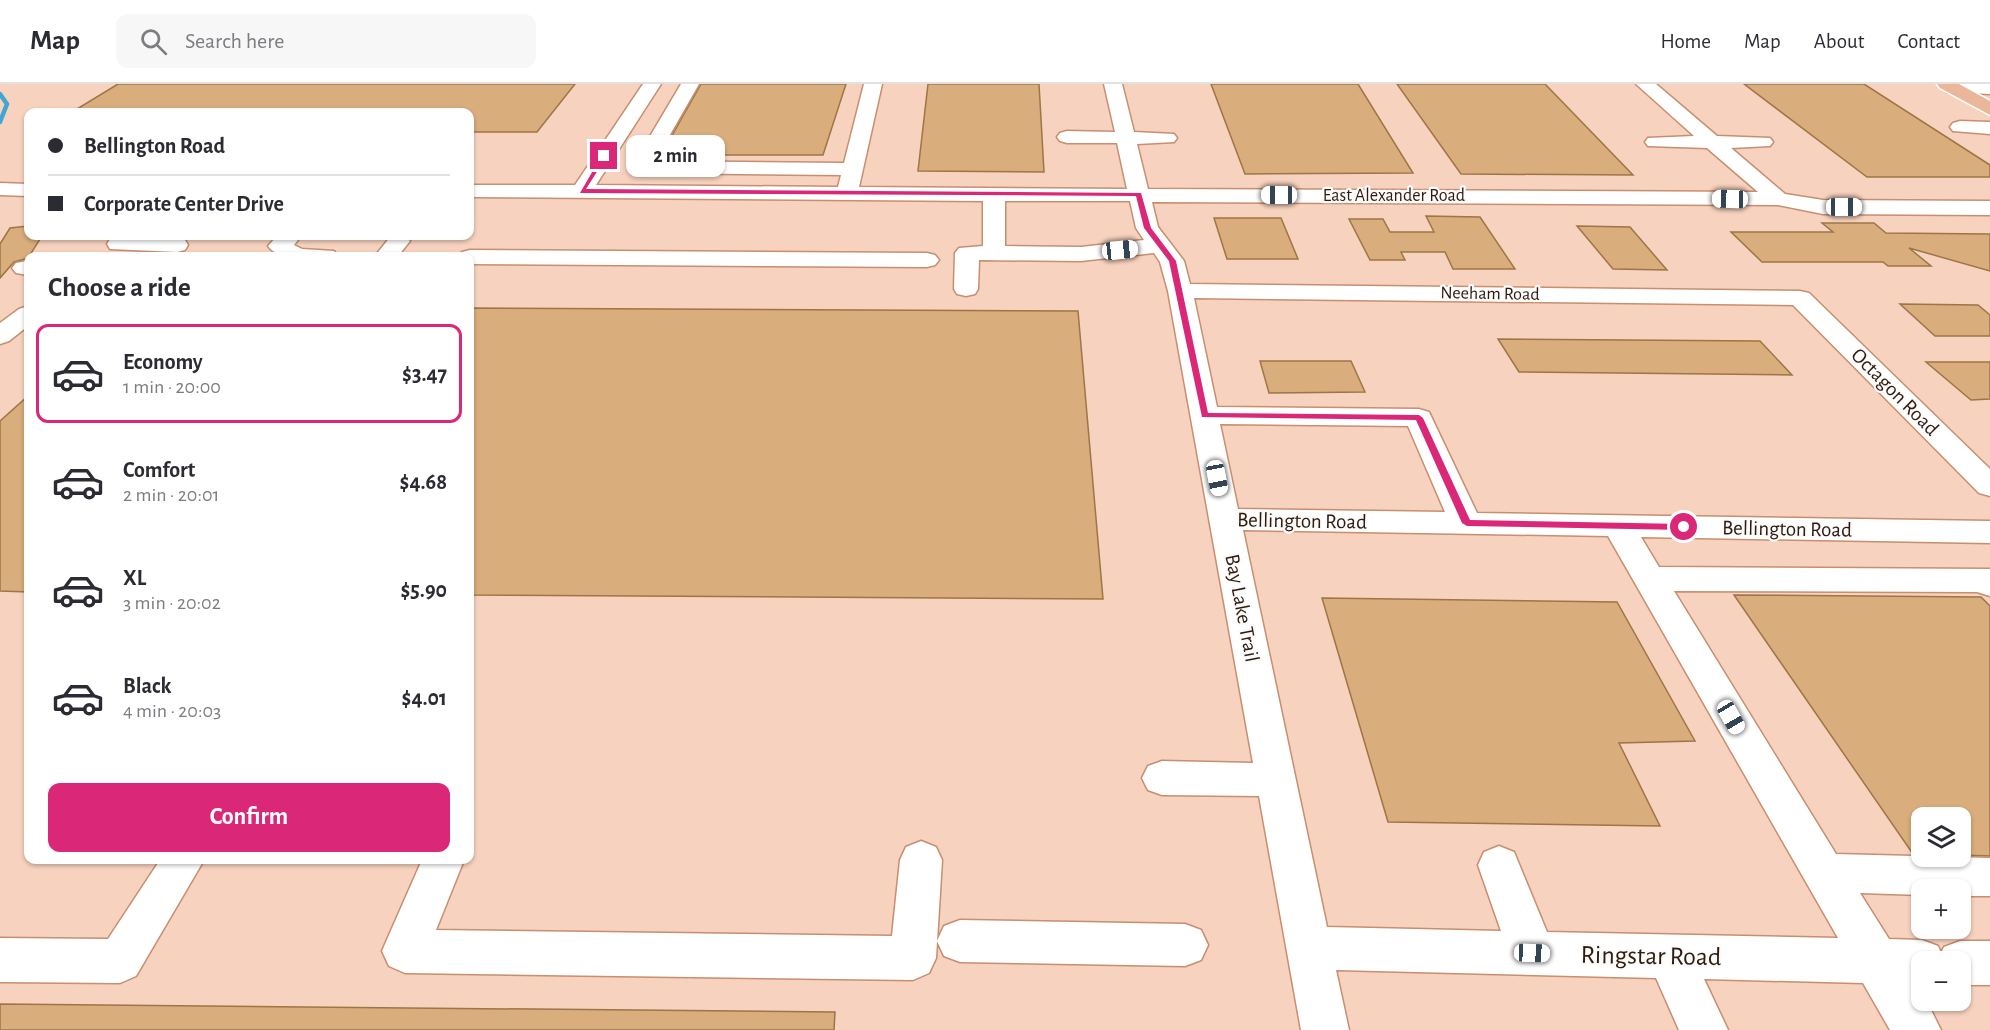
<!DOCTYPE html>
<meta charset="utf-8">
<style>
:root{--surface:#fff;--page:#f7f7f7;--text:#2b2b33;--muted:#7c7c81;--line:#e1e1e2;--accent:#db2777}
body{margin:0;font-family:"Alegreya Sans",sans-serif;background:var(--page);color:var(--text);height:100vh;display:flex;flex-direction:column;font-size:22px;white-space:nowrap}
*{box-sizing:border-box;margin:0}
p{font-size:20px;color:var(--muted)}
.icon{flex:none;width:33px;height:33px;fill:none;stroke:currentColor;stroke-width:2;stroke-linecap:round;stroke-linejoin:round}
.map{position:relative;flex:1;overflow:hidden}
.sheet{position:absolute;left:24px;top:168px;width:450px;height:612px;display:flex;flex-direction:column;background:var(--surface);border-radius:12px;box-shadow:0 2px 4px #0004}
.sheet>*{flex:none}
.banner{position:absolute;left:24px;top:24px;width:450px;height:132px;border-radius:12px;box-shadow:0 2px 4px #0004;display:grid;align-content:center;height:132px;padding:0 24px;background:var(--surface)}
.controls{position:absolute;left:1911px;top:723px;display:grid;gap:12px}
.controls a{display:grid;place-items:center;width:60px;height:60px;border-radius:12px;background:var(--surface);box-shadow:0 2px 4px #0004;font-size:30px}
.end{position:absolute;width:27px;height:27px;margin:-14px;border:8px solid #db2777;background:#fff;box-shadow:0 0 0 3px #fff}
.from{border-radius:50%}
.bubble{position:absolute;height:42px;border-radius:12px;background:var(--surface);box-shadow:0 2px 4px #0004;font-size:20px;font-weight:600;line-height:42px;text-align:center}
.car{position:absolute;width:18px;height:36px;margin:-18px -9px;border-radius:8px;box-shadow:0 0 4px 2px #0007;background:linear-gradient(#fff 24%,#345 0 40%,#fff 0 76%,#345 0 86%,#fff 0)}
.banner b{display:flex;align-items:center;gap:21px;height:57px;font-size:22px}
.banner b+b{border-top:2px solid var(--line)}
.banner i{width:15px;height:15px;background:var(--text)}
ul{padding:0;list-style:none}
li{display:flex;align-items:center;gap:18px;height:99px;margin:0 12px 9px;padding:0 12px;border:3px solid transparent;border-radius:12px}
li div{flex:1}
li b{display:block;font-size:22px}
li em{font-style:normal;font-weight:600}
li.current{border-color:var(--accent)}
li>.icon{width:54px;height:54px;stroke-width:1.5}
h2{padding:0 24px;font-size:27px;line-height:72px}
.cta{display:flex;gap:12px;margin-top:auto;padding:12px 24px}
.cta a{flex:1;height:69px;border-radius:12px;background:var(--accent);color:#fff;font-size:24px;font-weight:600;line-height:69px;text-align:center}
header{display:flex;align-items:center;gap:36px;box-sizing:border-box;height:84px;padding:0 30px;background:var(--surface);border-bottom:2px solid var(--line)}
header strong{font-size:28px}
nav{display:flex;gap:33px;margin-inline-start:auto;font-size:21px}
.search{width:420px;height:54px;background:var(--page);display:flex;align-items:center;gap:15px;box-sizing:border-box;padding:0 21px;border-radius:12px;color:var(--muted);font-size:22px}
.map>svg:first-child{display:block}
.lines{fill:none;stroke-linecap:round;stroke-linejoin:round}
.stream{stroke:#41a6d1;stroke-width:4.5}
.building{fill:#d9ad7c;stroke:#9e7546;stroke-width:1.5}
.minor-casing{stroke:#c78e6f;stroke-width:3}
.major-casing{stroke:#fff;stroke-width:3}
.minor{fill:#fff;fill-rule:evenodd}
.major{fill:#ebb79a;fill-rule:evenodd}
.route{fill:#db2777}
.labels{text-anchor:middle;dominant-baseline:central;stroke-width:4.5;stroke-linejoin:round;paint-order:stroke}
.far-street-label{font-size:18px;fill:#301a0e;stroke:#fbfbfb}
.street-label{font-size:21px;fill:#301a0e;stroke:#fbfbfb}
.near-street-label{font-size:26px;fill:#301a0e;stroke:#fbfbfb}
</style>
<header>
<strong>Map</strong>
<div class="search"><svg class="icon" aria-label="search" viewBox="0 0 24 24"><circle cx="10" cy="10" r="6"/><path d="M15 15l6 6"/></svg>Search here</div>
<nav><a>Home</a><a>Map</a><a>About</a><a>Contact</a></nav>
</header>
<div class="map">
<svg width="1990" height="946" viewBox="0 0 1990 946">
<rect width="100%" height="100%" fill="#f7d2be"/>
<g class="lines">
<path class="stream" d="M 0,10 L 7,20 L 0,38"/>
</g>
<path class="building" d="M 118,0 L 575,0 L 537,48 L 470,48 L 470,28 L 72,28 Z
M 701,0 L 846,0 L 823,71 L 661,71 Z
M 928,0 L 1039,0 L 1044,88 L 918,87 Z
M 1211,0 L 1358,0 L 1413,89 L 1245,90 Z
M 1397,0 L 1545,0 L 1633,91 L 1461,90 Z
M 1744,0 L 1864,0 L 1990,81 L 1990,93 L 1867,93 Z
M 1426,132 L 1480,133 L 1515,185 L 1453,185 L 1445,168 L 1401,168 L 1405,176 L 1370,176 L 1349,135 L 1383,135 L 1390,148 L 1434,148 Z
M 1214,134 L 1281,134 L 1298,175 L 1227,175 Z
M 1822,139 L 1874,139 L 1886,149 L 1990,150 L 1990,187 L 1909,164 L 1931,182 L 1888,182 L 1883,178 L 1762,178 L 1731,148 L 1833,148 Z
M 28,142 L 28,152 L 42,152 L 28,174 L 14,178 L 0,194 L 0,160 L 10,144 Z
M 1577,142 L 1630,143 L 1667,186 L 1613,185 Z
M 1900,220 L 1978,221 L 1990,231 L 1990,252 L 1935,252 Z
M 470,224 L 1078,227 L 1103,515 L 470,511 Z
M 1498,255 L 1760,257 L 1792,291 L 1519,288 Z
M 1260,277 L 1351,277 L 1365,308 L 1269,309 Z
M 1926,278 L 1990,278 L 1990,315 L 1971,316 Z
M 28,312 L 28,508 L 0,507 L 0,337 Z
M 1734,511 L 1981,513 L 1990,522 L 1990,772 L 1960,771 L 1960,734 L 1922,734 L 1922,770 L 1913,770 Z
M 1322,514 L 1617,518 L 1695,657 L 1619,659 L 1660,742 L 1388,738 Z
M 0,920 L 835,928 L 834,946 L 0,946 Z"/>
<g class="lines">
<g class="minor-casing">
<path id="minor" d="M 643,0 L 661,0 L 596,101 L 838,103 L 841,91 L 647,89 L 636,85 L 633,81 L 681,0 L 699,0 L 655,77 L 844,79 L 864,0 L 882,0 L 859,103 L 1127,105 L 1117,59 L 1067,59 L 1060,57 L 1057,53 L 1060,49 L 1067,47 L 1115,48 L 1104,0 L 1122,0 L 1134,48 L 1174,50 L 1177,54 L 1174,58 L 1137,60 L 1148,105 L 1758,108 L 1707,64 L 1648,62 L 1645,58 L 1648,54 L 1694,52 L 1636,0 L 1656,0 L 1717,52 L 1770,54 L 1773,58 L 1770,62 L 1731,64 L 1785,110 L 1823,116 L 1990,117 L 1990,131 L 1823,130 L 1778,121 L 1152,118 L 1158,143 L 1184,177 L 1190,200 L 1800,207 L 1809,209 L 1990,385 L 1990,412 L 1979,409 L 1793,221 L 1194,214 L 1217,323 L 1419,325 L 1429,328 L 1477,429 L 1990,437 L 1990,459 L 1641,453 L 1659,483 L 1990,485 L 1990,512 L 1977,508 L 1674,507 L 1836,770 L 1990,774 L 1990,812 L 1960,812 L 1960,806 L 1922,806 L 1922,811 L 1860,809 L 1889,855 L 1922,856 L 1938,862 L 1941,869 L 1944,863 L 1960,857 L 1990,857 L 1990,901 L 1960,901 L 1960,878 L 1922,878 L 1922,900 L 1916,900 L 1922,909 L 1922,916 L 1926,916 L 1941,946 L 1890,946 L 1863,899 L 1704,895 L 1728,946 L 1679,946 L 1656,894 L 1336,886 L 1349,946 L 1301,946 L 1259,712 L 1162,711 L 1148,706 L 1142,694 L 1148,682 L 1162,677 L 1253,679 L 1168,207 L 1160,178 L 1154,169 L 1081,177 L 979,176 L 978,205 L 975,210 L 966,212 L 957,210 L 954,205 L 955,169 L 959,164 L 983,162 L 983,117 L 470,113 L 470,101 L 575,101 ZM 1005,117 L 1130,117 L 1136,144 L 1144,156 L 1081,163 L 1005,162 ZM 1220,340 L 1408,342 L 1445,428 L 1238,425 ZM 1243,446 L 1608,452 L 1838,854 L 1547,848 L 1514,768 L 1499,762 L 1484,768 L 1478,781 L 1501,847 L 1327,843 Z
M 1947,0 L 1990,0 L 1990,10 L 1947,8 L 1944,4 Z
M 1960,37 L 1990,38 L 1990,50 L 1953,47 L 1950,43 L 1953,39 Z
M 0,99 L 28,100 L 28,112 L 0,111 Z
M 277,152 L 301,152 L 294,161 L 302,165 L 334,167 L 338,172 C 320,174 278,178 268,162 Z
M 391,152 L 404,152 L 410,157 L 398,172 L 375,172 Z
M 118,153 L 177,154 L 185,156 L 188,161 L 185,166 L 177,168 L 110,165 L 107,160 L 110,155 Z
M 470,166 L 927,169 L 935,171 L 939,176 L 935,181 L 927,183 L 470,180 L 470,172 L 459,172 L 462,168 Z
M 28,177 L 28,191 L 16,189 L 12,184 L 16,179 Z
M 28,222 L 28,242 L 9,257 L 0,260 L 0,239 L 19,225 Z
M 921,757 L 936,763 L 942,776 L 936,874 L 929,889 L 913,896 L 405,889 L 389,882 L 382,867 L 422,776 L 464,776 L 436,846 L 892,852 L 900,776 L 906,763 Z
M 160,776 L 204,776 L 136,892 L 120,899 L 0,898 L 0,854 L 108,855 Z
M 960,836 L 1185,840 L 1201,846 L 1208,861 L 1201,876 L 1185,882 L 960,878 L 944,872 L 937,857 L 944,842 Z"/>
</g>
<g class="major-casing">
<path id="major" d="M 1937,0 L 1959,0 L 1990,17 L 1990,31 L 1940,4 Z"/>
</g>
<use href="#minor" class="minor"/>
<use href="#major" class="major"/>
</g>
<path class="route" d="M 602,71 L 607,72 L 586,105 L 1141,109 L 1151,144 L 1176,177 L 1208,329 L 1419,331 L 1423,334 L 1470,436 L 1684,440 L 1689,443 L 1684,446 L 1467,442 L 1462,439 L 1416,336 L 1202,333 L 1169,177 L 1144,144 L 1136,112 L 580,109 Z"/>
<g class="labels">
<g class="far-street-label">
<text x="1394" y="112">East Alexander Road</text>
<text transform="translate(1490 210) rotate(1)">Neeham Road</text>
</g>
<g class="street-label">
<text transform="translate(1895 308) rotate(45)">Octagon Road</text>
<text transform="translate(1302 437) rotate(1)">Bellington Road</text>
<text transform="translate(1787 445) rotate(1)">Bellington Road</text>
<text transform="translate(1242 524) rotate(79)">Bay Lake Trail</text>
</g>
<g class="near-street-label">
<text transform="translate(1651 872) rotate(1)">Ringstar Road</text>
</g>
</g>
</svg>
<div class="controls">
<a><svg class="icon" aria-label="layers" viewBox="0 0 24 24"><path d="M12 4l9 5-9 5-9-5zM3 14l9 5 9-5"/></svg></a>
<a>+</a>
<a>−</a>
</div>
<i class="end from" style="left:1684px;top:443px"></i>
<i class="end" style="left:604px;top:72px"></i>
<div class="bubble" style="left:626px;top:51px;width:99px">2 min</div>
<i class="car" style="left:1279px;top:111px;rotate:270deg"></i>
<i class="car" style="left:1730px;top:115px;rotate:271deg"></i>
<i class="car" style="left:1844px;top:123px;rotate:90deg"></i>
<i class="car" style="left:1120px;top:166px;rotate:84deg"></i>
<i class="car" style="left:1217px;top:394px;rotate:169deg"></i>
<i class="car" style="left:1731px;top:633px;rotate:150deg"></i>
<i class="car" style="left:1532px;top:869px;rotate:92deg"></i>
<div class="banner">
<b><i class="from"></i>Bellington Road</b>
<b><i></i>Corporate Center Drive</b>
</div>
<section class="sheet">
<h2>Choose a ride</h2>
<ul>
<li class="current"><svg class="icon" aria-label="car" viewBox="0 0 24 24"><path d="M5 17H2v-5l4-1 3-4h7l3 4 3 1v5h-3M9 17h6M6 11h13"/><circle cx="7" cy="17" r="2"/><circle cx="17" cy="17" r="2"/></svg><div><b>Economy</b><p>1 min · 20:00</p></div><em>$3.47</em></li>
<li><svg class="icon" aria-label="car" viewBox="0 0 24 24"><path d="M5 17H2v-5l4-1 3-4h7l3 4 3 1v5h-3M9 17h6M6 11h13"/><circle cx="7" cy="17" r="2"/><circle cx="17" cy="17" r="2"/></svg><div><b>Comfort</b><p>2 min · 20:01</p></div><em>$4.68</em></li>
<li><svg class="icon" aria-label="car" viewBox="0 0 24 24"><path d="M5 17H2v-5l4-1 3-4h7l3 4 3 1v5h-3M9 17h6M6 11h13"/><circle cx="7" cy="17" r="2"/><circle cx="17" cy="17" r="2"/></svg><div><b>XL</b><p>3 min · 20:02</p></div><em>$5.90</em></li>
<li><svg class="icon" aria-label="car" viewBox="0 0 24 24"><path d="M5 17H2v-5l4-1 3-4h7l3 4 3 1v5h-3M9 17h6M6 11h13"/><circle cx="7" cy="17" r="2"/><circle cx="17" cy="17" r="2"/></svg><div><b>Black</b><p>4 min · 20:03</p></div><em>$4.01</em></li>
</ul>
<div class="cta"><a>Confirm</a></div>
</section>
</div>
